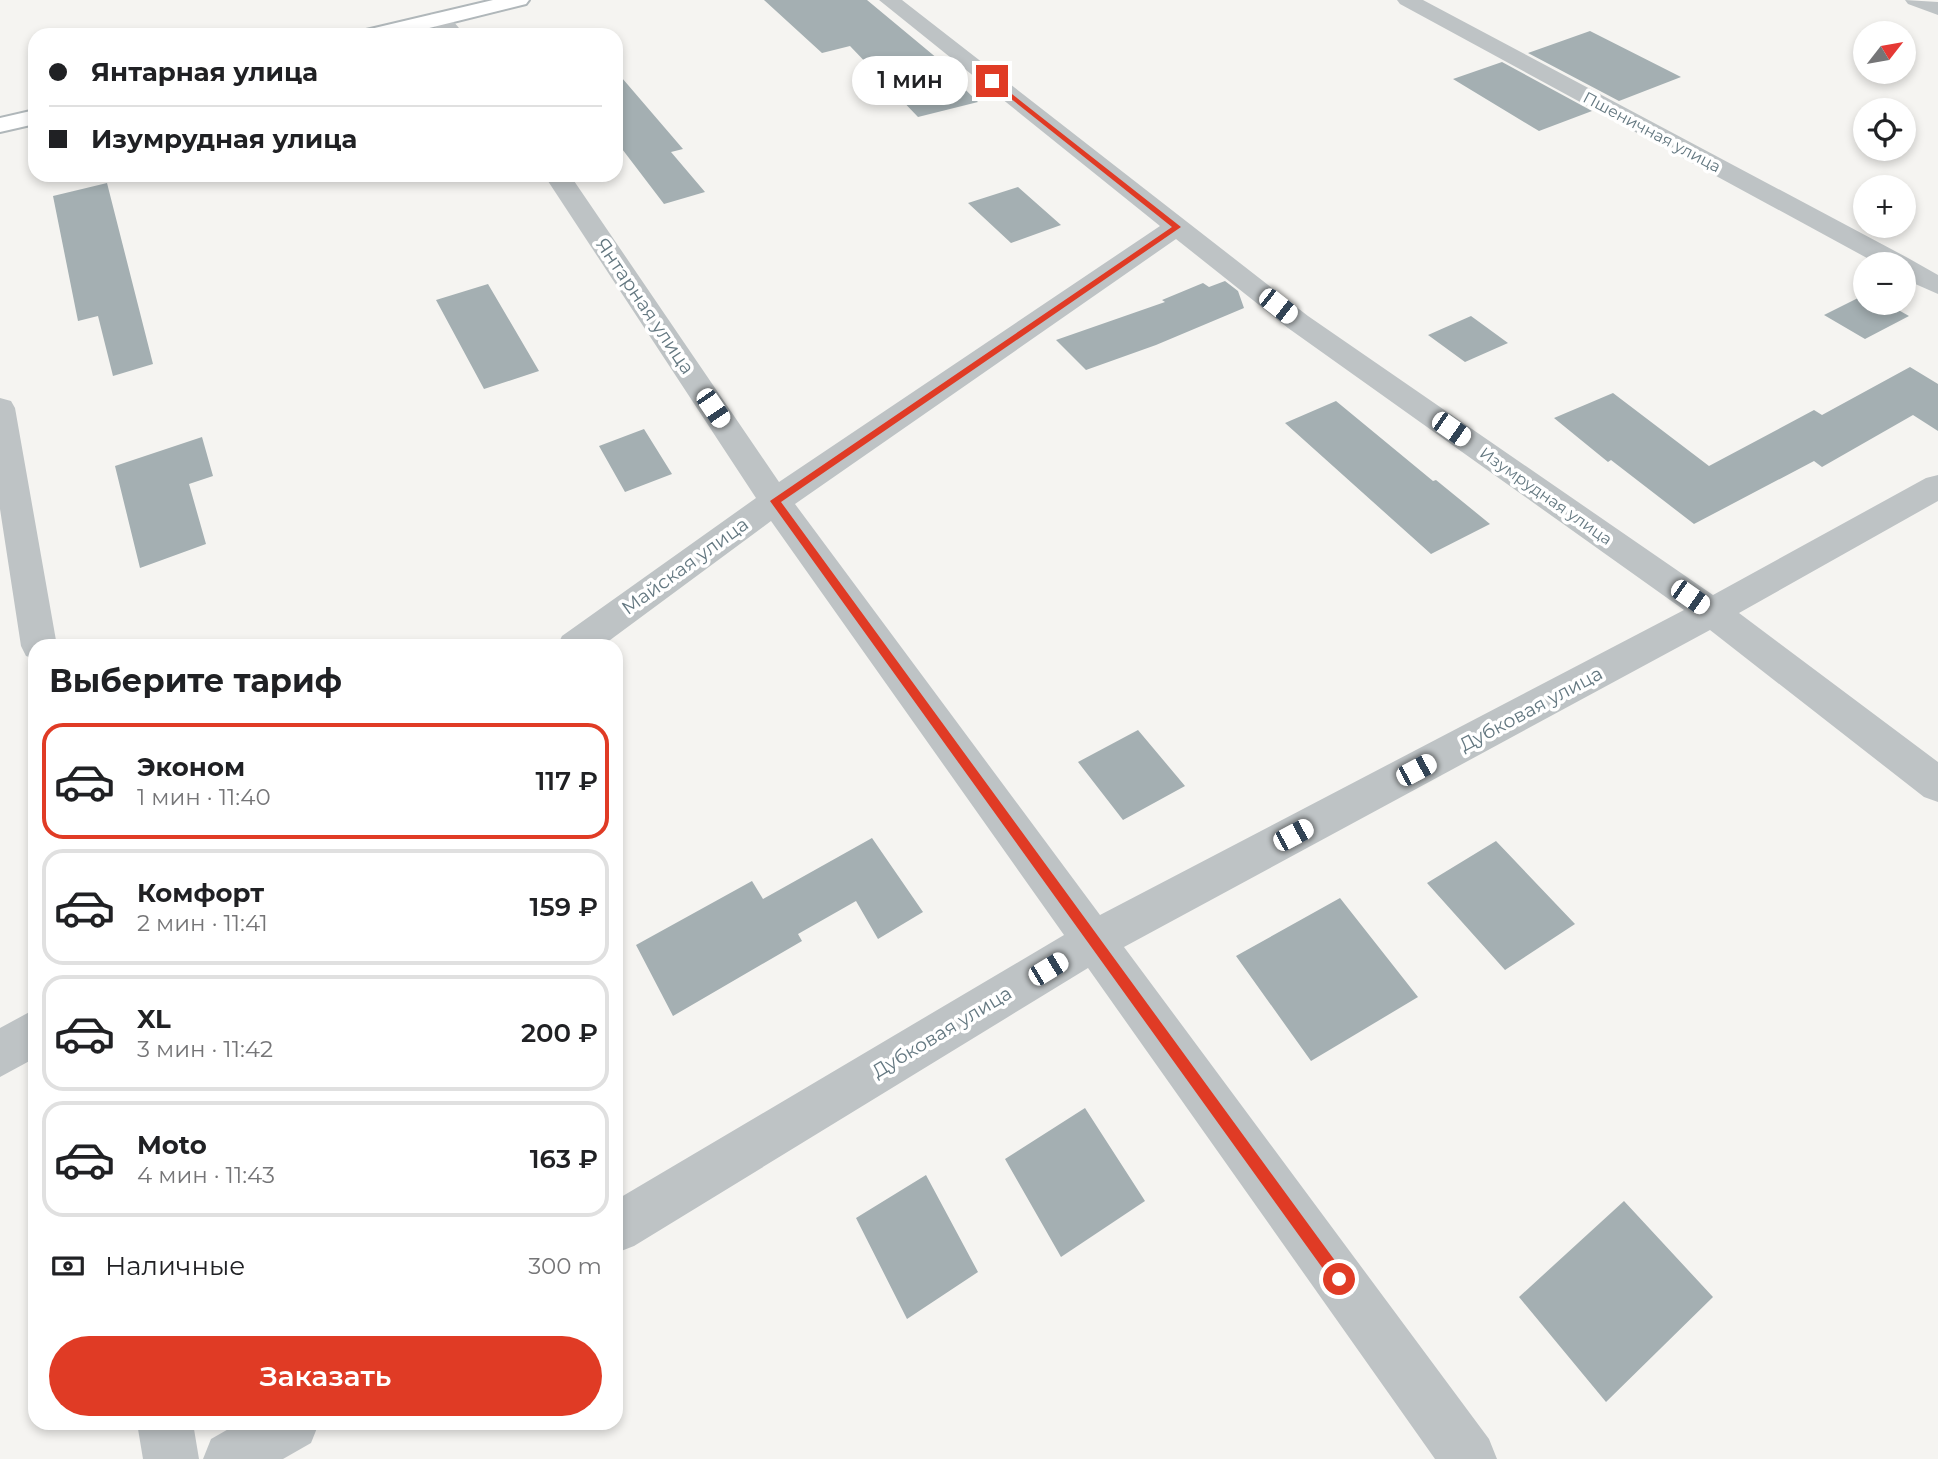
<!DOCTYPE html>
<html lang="ru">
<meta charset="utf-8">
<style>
:root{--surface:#fff;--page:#f2f2f2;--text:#202124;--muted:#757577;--line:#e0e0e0;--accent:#e03b25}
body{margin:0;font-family:Montserrat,sans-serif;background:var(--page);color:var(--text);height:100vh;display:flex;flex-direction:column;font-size:26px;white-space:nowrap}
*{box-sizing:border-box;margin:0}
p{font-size:23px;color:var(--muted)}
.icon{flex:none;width:38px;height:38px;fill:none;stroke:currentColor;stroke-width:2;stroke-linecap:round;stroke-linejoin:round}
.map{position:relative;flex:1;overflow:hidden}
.sheet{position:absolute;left:28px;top:639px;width:595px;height:791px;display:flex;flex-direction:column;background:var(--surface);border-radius:21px;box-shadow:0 4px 10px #0003}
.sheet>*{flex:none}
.banner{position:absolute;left:28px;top:28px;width:595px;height:154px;border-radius:21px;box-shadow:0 4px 10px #0003;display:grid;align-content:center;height:154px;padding:0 21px;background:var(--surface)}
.needle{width:46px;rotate:59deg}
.tools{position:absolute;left:1853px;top:21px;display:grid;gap:14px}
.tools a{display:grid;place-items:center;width:63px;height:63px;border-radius:50%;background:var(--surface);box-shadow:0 4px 10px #0003;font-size:35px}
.end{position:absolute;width:32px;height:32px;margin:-16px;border:9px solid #e03b25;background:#fff;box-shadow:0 0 0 4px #fff}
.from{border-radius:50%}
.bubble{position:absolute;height:49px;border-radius:24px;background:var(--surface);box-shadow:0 4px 10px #0003;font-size:23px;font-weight:600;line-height:49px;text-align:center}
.car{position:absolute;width:21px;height:42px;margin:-21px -10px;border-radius:9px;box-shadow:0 0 5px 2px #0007;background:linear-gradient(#fff 24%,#345 0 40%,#fff 0 76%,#345 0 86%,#fff 0)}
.banner b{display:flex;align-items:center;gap:24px;height:66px;font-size:26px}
.banner b+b{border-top:2px solid var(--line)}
.banner i{width:18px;height:18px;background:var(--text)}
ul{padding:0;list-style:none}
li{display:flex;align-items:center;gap:21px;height:116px;margin:0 14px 10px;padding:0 7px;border:4px solid var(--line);border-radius:21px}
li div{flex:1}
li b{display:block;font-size:26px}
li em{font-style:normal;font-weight:600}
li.selected{border-color:var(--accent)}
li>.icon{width:63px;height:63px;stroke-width:1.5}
h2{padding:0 21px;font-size:32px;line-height:84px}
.pay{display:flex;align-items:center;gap:18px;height:77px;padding:0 21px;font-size:26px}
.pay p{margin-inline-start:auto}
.cta{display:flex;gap:14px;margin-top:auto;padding:14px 21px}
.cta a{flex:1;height:80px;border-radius:42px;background:var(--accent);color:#fff;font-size:28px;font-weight:600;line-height:80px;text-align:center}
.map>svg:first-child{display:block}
.building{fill:#a4afb2}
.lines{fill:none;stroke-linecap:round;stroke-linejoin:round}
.secondary-casing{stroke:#b0b7ba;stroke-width:4}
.minor{fill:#bec3c5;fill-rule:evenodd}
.secondary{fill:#fff;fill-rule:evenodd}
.route{fill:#e03b25}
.labels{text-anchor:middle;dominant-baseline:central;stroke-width:7;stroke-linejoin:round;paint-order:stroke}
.far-street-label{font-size:16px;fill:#647881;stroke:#fff}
.street-label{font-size:19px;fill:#647881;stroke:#fff}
</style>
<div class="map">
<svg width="1938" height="1459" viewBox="0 0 1938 1459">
<rect width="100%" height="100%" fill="#f5f4f1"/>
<path class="building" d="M 764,0 L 867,0 L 938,59 L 935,60 L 978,102 L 918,117 L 850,46 L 822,53 Z
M 1590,31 L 1681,77 L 1619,101 L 1528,53 Z
M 1502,62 L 1592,111 L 1539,131 L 1453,79 Z
M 616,71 L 683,149 L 671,152 L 705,192 L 664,204 L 616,141 Z
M 107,183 L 153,364 L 113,376 L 98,316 L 78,321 L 53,196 Z
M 1018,187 L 1061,225 L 1011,243 L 968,203 Z
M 1225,281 L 1238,291 L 1244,308 L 1156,345 L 1086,370 L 1056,340 L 1165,302 L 1162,300 L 1203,283 L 1209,287 Z
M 488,284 L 539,371 L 484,389 L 436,300 Z
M 1866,294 L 1866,303 L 1886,303 L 1909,316 L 1865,339 L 1824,315 Z
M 1471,316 L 1508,343 L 1465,362 L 1428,335 Z
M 1910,367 L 1938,384 L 1938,431 L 1913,415 L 1822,467 L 1814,461 L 1694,524 L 1611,460 L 1608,462 L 1554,418 L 1613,393 L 1709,466 L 1814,410 L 1822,415 Z
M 1336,401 L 1433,481 L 1436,480 L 1490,524 L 1431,554 L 1285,423 Z
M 644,429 L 672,474 L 625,492 L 599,446 Z
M 202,437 L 213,476 L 189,484 L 206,544 L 140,568 L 115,466 Z
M 1138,730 L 1185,786 L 1123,820 L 1078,762 Z
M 872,838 L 923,912 L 878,939 L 856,901 L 798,934 L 802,941 L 673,1016 L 636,945 L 752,881 L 763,899 Z
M 1496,841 L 1575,924 L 1505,970 L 1427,883 Z
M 1340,898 L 1418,997 L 1311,1061 L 1236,956 Z
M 1085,1108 L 1145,1201 L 1061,1257 L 1005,1159 Z
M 926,1175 L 978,1272 L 907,1319 L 856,1218 Z
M 1624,1201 L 1713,1297 L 1606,1402 L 1519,1297 Z"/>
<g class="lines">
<g class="secondary-casing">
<path id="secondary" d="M 493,0 L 529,0 L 526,4 L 401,35 L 363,35 L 366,30 Z
M 35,110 L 35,124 L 0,132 L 0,118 Z"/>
</g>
<path class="minor" d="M 879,0 L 902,0 L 1308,316 L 1713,595 L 1926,478 L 1938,475 L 1938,501 L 1739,613 L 1938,762 L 1938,802 L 1924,797 L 1710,630 L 1124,947 L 1489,1439 L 1497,1459 L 1435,1459 L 1088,968 L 634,1246 L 616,1253 L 616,1200 L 1064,935 L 771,521 L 602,646 L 557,646 L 562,636 L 756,498 L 544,175 L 570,175 L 779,482 L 1160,226 ZM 1176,239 L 1288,328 L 1684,610 L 1100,915 L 795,504 Z
M 1397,0 L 1423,0 L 1908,258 L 1938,275 L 1938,294 L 1904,279 L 1904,264 L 1878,264 L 1400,4 Z
M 1905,0 L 1938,2 L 1938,15 L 1908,4 Z
M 439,13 L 447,14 L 465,35 L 442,35 L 428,19 L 431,14 Z
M 0,398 L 11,401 L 15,408 L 57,646 L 35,646 L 35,659 L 26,656 L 21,646 L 0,509 Z
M 35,1009 L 35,1058 L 0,1077 L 0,1028 Z
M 137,1423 L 193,1423 L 199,1459 L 143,1459 Z
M 239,1423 L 319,1423 L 311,1443 L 283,1459 L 203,1459 L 211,1439 Z"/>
<use href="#secondary" class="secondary"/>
</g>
<path class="route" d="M 990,80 L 994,80 L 1181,227 L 781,502 L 1344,1273 L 1347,1279 L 1344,1284 L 1339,1286 L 1334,1284 L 770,501 L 1172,227 L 990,82 Z"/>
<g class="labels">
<g class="far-street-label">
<text transform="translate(1652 132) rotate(28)">Пшеничная улица</text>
<text transform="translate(1546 496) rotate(35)">Изумрудная улица</text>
</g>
<g class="street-label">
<text transform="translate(645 306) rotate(56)">Янтарная улица</text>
<text transform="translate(685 566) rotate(-36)">Майская улица</text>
<text transform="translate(1531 709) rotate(-28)">Дубковая улица</text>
<text transform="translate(942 1032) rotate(-31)">Дубковая улица</text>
</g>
</g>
</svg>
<div class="tools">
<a><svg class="needle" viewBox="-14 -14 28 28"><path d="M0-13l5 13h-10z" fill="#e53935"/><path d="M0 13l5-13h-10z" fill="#757577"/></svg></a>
<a><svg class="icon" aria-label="locate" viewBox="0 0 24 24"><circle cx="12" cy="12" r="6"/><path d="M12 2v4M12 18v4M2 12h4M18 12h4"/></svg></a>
<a>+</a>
<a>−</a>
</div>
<i class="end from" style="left:1339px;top:1279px"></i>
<i class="end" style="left:992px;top:81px"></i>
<div class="bubble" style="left:852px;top:56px;width:116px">1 мин</div>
<i class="car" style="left:1278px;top:306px;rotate:128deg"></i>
<i class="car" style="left:713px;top:408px;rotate:146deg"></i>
<i class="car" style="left:1451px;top:429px;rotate:125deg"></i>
<i class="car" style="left:1690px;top:597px;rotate:125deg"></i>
<i class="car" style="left:1416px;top:770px;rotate:62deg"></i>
<i class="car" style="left:1293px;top:835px;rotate:62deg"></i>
<i class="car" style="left:1048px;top:969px;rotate:59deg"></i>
<div class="banner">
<b><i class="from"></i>Янтарная улица</b>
<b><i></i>Изумрудная улица</b>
</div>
<section class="sheet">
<h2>Выберите тариф</h2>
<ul>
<li class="selected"><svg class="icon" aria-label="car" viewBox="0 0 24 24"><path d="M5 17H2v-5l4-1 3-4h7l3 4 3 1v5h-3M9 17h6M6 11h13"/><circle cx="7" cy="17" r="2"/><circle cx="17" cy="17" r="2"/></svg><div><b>Эконом</b><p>1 мин · 11:40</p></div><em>117 ₽</em></li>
<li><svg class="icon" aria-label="car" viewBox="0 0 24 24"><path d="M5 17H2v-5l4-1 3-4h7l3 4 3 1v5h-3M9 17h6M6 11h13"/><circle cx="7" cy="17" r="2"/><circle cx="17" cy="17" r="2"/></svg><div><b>Комфорт</b><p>2 мин · 11:41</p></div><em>159 ₽</em></li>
<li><svg class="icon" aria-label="car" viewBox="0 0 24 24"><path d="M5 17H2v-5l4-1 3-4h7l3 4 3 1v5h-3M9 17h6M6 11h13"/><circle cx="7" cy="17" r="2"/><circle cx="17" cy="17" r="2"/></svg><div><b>XL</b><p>3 мин · 11:42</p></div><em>200 ₽</em></li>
<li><svg class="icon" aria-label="car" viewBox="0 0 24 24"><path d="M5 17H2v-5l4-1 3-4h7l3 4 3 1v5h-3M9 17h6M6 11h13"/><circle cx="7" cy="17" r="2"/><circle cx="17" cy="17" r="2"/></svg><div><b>Moto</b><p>4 мин · 11:43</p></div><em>163 ₽</em></li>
</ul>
<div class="pay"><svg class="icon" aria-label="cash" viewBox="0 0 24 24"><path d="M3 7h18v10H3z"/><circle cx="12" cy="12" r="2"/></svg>Наличные<p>300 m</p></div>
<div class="cta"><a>Заказать</a></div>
</section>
</div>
